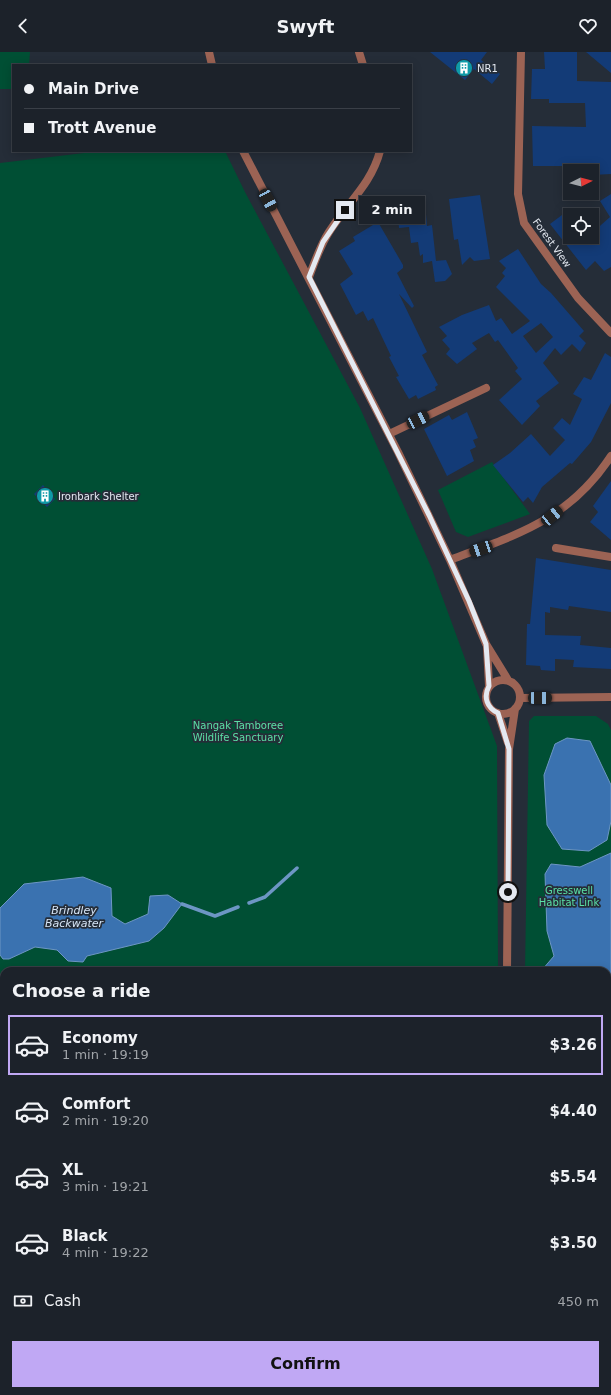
<!DOCTYPE html>
<meta charset="utf-8">
<style>
:root{--surface:#1c222a;--page:#292f36;--text:#f1f3f6;--muted:#a0a4a8;--line:#3a3f47;--accent:#c0a8f4}
body{margin:0;font-family:"DejaVu Sans",sans-serif;background:var(--page);color:var(--text);height:100vh;display:flex;flex-direction:column;font-size:15px;white-space:nowrap}
*{box-sizing:border-box;margin:0}
p{font-size:13px;color:var(--muted)}
.icon{flex:none;width:22px;height:22px;fill:none;stroke:currentColor;stroke-width:2;stroke-linecap:round;stroke-linejoin:round}
.map{position:relative;flex:1;overflow:hidden}
.side{position:absolute;left:0px;top:915px;width:611px;height:428px;display:flex;flex-direction:column;background:var(--surface);border-radius:12px 12px 0 0;box-shadow:0 2px 10px #0003,0 0 0 1px var(--line)}
.side>*{flex:none}
.hud{position:absolute;left:12px;top:12px;width:400px;height:88px;border-radius:0px;box-shadow:0 2px 10px #0003,0 0 0 1px var(--line);display:grid;align-content:center;height:88px;padding:0 12px;background:var(--surface)}
.needle{width:26px;rotate:84deg}
.controls{position:absolute;left:563px;top:112px;display:grid;gap:8px}
.controls a{display:grid;place-items:center;width:36px;height:36px;border-radius:0px;background:var(--surface);box-shadow:0 2px 10px #0003,0 0 0 1px var(--line);font-size:20px}
.end{position:absolute;width:18px;height:18px;margin:-9px;border:5px solid #e4e9f1;background:#111;box-shadow:0 0 0 2px #111}
.from{border-radius:50%}
.bubble{position:absolute;height:28px;border-radius:0px;background:var(--surface);box-shadow:0 2px 10px #0003,0 0 0 1px var(--line);font-size:13px;font-weight:800;line-height:28px;text-align:center}
.car{position:absolute;width:12px;height:24px;margin:-12px -6px;border-radius:5px;box-shadow:0 0 3px 1px #0007;background:linear-gradient(#222 24%,#8ab4d8 0 40%,#222 0 76%,#8ab4d8 0 86%,#222 0)}
.hud b{display:flex;align-items:center;gap:14px;height:38px;font-size:15px}
.hud b+b{border-top:1px solid var(--line)}
.hud i{width:10px;height:10px;background:var(--text)}
ul{padding:0;list-style:none}
li{display:flex;align-items:center;gap:12px;height:60px;margin:0 8px 6px;padding:0 4px;border:2px solid transparent;border-radius:0px}
li div{flex:1}
li b{display:block;font-size:15px}
li em{font-style:normal;font-weight:800}
li.selected{border-color:var(--accent)}
li>.icon{width:36px;height:36px;stroke-width:1.5}
h2{padding:0 12px;font-size:18px;line-height:48px}
.pay{display:flex;align-items:center;gap:10px;height:44px;padding:0 12px;font-size:15px}
.pay p{margin-inline-start:auto}
.primary-button{display:flex;gap:8px;margin-top:auto;padding:8px 12px}
.primary-button a{flex:1;height:46px;border-radius:0px;background:var(--accent);color:#111;font-size:16px;font-weight:800;line-height:46px;text-align:center}
header{display:flex;justify-content:space-between;align-items:center;height:52px;padding:0 12px;background:var(--surface);font-size:18px;font-weight:800}
.map>svg:first-child{display:block}
.green{fill:#004f34}
.water{fill:#3a72b0;stroke:#6d96c4}
.lines{fill:none;stroke-linecap:round;stroke-linejoin:round}
.stream{stroke:#6d96c4;stroke-width:3.5}
.building{fill:#133b77;fill-rule:evenodd}
.minor{stroke:#9c6354;stroke-width:8}
.route{stroke:#e4e9f1;stroke-width:5}
.labels{text-anchor:middle;dominant-baseline:central;stroke-width:3.5;stroke-linejoin:round;paint-order:stroke}
.poi-label{font-size:10px;fill:#e4e9f1;stroke:#252d38;text-anchor:start}
.street-label{font-size:10px;fill:#e4e9f1;stroke:#252d38}
.park-label{font-size:10px;fill:#5be0a6;stroke:#252d38}
.water-label{font-size:11px;font-style:italic;fill:#d6e5f6;stroke:#252d38}
</style>
<header><svg class="icon" aria-label="back" viewBox="0 0 24 24"><path d="M15 5l-7 7 7 7"/></svg>Swyft<svg class="icon" aria-label="heart" viewBox="0 0 24 24"><path d="M12 20l-8-8c-3-5 5-10 8-4 3-6 11-1 8 4z"/></svg></header>
<div class="map">
<svg width="611" height="1343" viewBox="0 0 611 1343">
<rect width="100%" height="100%" fill="#252d38"/>
<path class="green" d="M 0,0 L 30,0 L 29,13 L 13,13 L 13,37 L 0,37 Z
M 101,99 L 225,99 L 245,140 L 360,356 L 432,517 L 497,694 L 498,916 L 496,919 L 4,919 L 4,1339 L 58,1339 L 61,1343 L 0,1343 L 0,111 Z
M 492,410 L 530,462 L 468,485 L 456,480 L 438,438 Z
M 534,664 L 596,664 L 608,672 L 611,678 L 611,1343 L 520,1343 L 520,1339 L 607,1339 L 607,919 L 525,919 L 529,669 Z"/>
<path class="water" d="M 567,686 L 590,689 L 611,733 L 611,769 L 607,788 L 589,799 L 562,797 L 547,773 L 544,723 L 555,692 Z
M 611,801 L 611,980 L 607,984 L 607,919 L 542,918 L 554,904 L 547,879 L 545,822 L 551,812 L 580,815 Z
M 83,825 L 111,836 L 112,864 L 125,872 L 148,862 L 150,844 L 168,843 L 182,852 L 164,876 L 149,889 L 87,904 L 83,910 L 68,909 L 57,898 L 35,895 L 9,907 L 3,907 L 0,903 L 0,856 L 24,832 Z
M 0,1307 L 4,1308 L 4,1339 L 42,1339 L 44,1343 L 0,1343 Z"/>
<g class="lines">
<path class="stream" d="M 249,851 L 265,845 L 297,816
M 182,852 L 215,864 L 238,855"/>
</g>
<path class="building" d="M 430,0 L 487,0 L 481,8 L 500,22 L 492,32 L 474,17 L 465,28 Z
M 544,0 L 577,0 L 577,29 L 611,30 L 611,122 L 592,123 L 589,114 L 533,114 L 532,74 L 586,75 L 585,51 L 549,51 L 549,47 L 531,47 L 532,17 L 545,17 Z
M 586,0 L 611,0 L 611,21 Z
M 611,142 L 611,215 L 604,219 L 595,209 L 586,218 L 550,172 L 566,160 L 570,165 L 570,185 L 592,185 L 592,181 L 610,165 L 600,149 Z
M 480,143 L 490,207 L 474,209 L 470,205 L 462,213 L 458,187 L 454,188 L 449,147 Z
M 425,150 L 427,174 L 432,173 L 436,209 L 435,209 L 446,208 L 452,222 L 445,229 L 435,230 L 432,209 L 423,211 L 423,202 L 420,204 L 418,190 L 411,191 L 409,175 L 399,176 L 397,153 Z
M 378,170 L 403,213 L 403,216 L 397,221 L 414,254 L 412,256 L 399,242 L 427,300 L 422,303 L 438,333 L 435,335 L 436,338 L 418,347 L 416,343 L 409,347 L 396,325 L 399,324 L 389,305 L 391,304 L 373,266 L 368,269 L 363,259 L 356,263 L 340,232 L 353,222 L 339,199 L 355,189 L 353,185 Z
M 518,197 L 541,232 L 551,241 L 584,279 L 579,284 L 586,291 L 580,300 L 572,292 L 561,303 L 555,296 L 543,311 L 559,331 L 536,349 L 540,354 L 522,373 L 499,348 L 522,327 L 515,319 L 518,316 L 498,288 L 495,290 L 489,281 L 472,291 L 477,297 L 457,312 L 446,302 L 450,297 L 442,288 L 447,284 L 439,275 L 462,263 L 489,253 L 496,269 L 501,266 L 512,282 L 530,269 L 496,235 L 505,224 L 502,221 L 506,216 L 499,209 ZM 541,271 L 553,285 L 536,301 L 523,284 Z
M 605,301 L 611,305 L 611,351 L 591,390 L 572,412 L 570,411 L 542,435 L 533,451 L 528,445 L 523,450 L 493,413 L 510,401 L 531,382 L 550,404 L 565,388 L 553,376 L 562,366 L 570,373 L 582,347 L 573,342 L 584,325 L 591,328 Z
M 467,360 L 478,386 L 473,388 L 476,395 L 470,398 L 474,409 L 447,424 L 424,377 L 449,363 L 452,368 Z
M 611,429 L 611,488 L 590,470 L 598,460 L 593,454 Z
M 43,433 L 55,447 L 47,455 L 34,442 Z
M 536,506 L 611,518 L 611,560 L 569,554 L 568,558 L 550,555 L 550,561 L 545,560 L 545,583 L 581,584 L 580,593 L 611,596 L 611,617 L 573,615 L 574,608 L 555,607 L 555,619 L 541,618 L 540,614 L 526,613 L 527,572 L 530,572 Z"/>
<g class="lines">
<path class="minor" d="M 209,0 L 212,13
M 359,0 L 363,13
M 521,0 L 518,142 L 524,171 L 578,246 L 611,281
M 243,99 L 398,400 L 450,508 L 486,592 L 508,628
M 309,225 C 315,209 320,194 329,180 C 347,151 371,133 380,99
M 389,382 L 486,336
M 556,496 L 611,505
M 450,508 C 518,482 569,468 611,404
M 487,595 L 489,634
M486 645a17 17 0 1 1 34 0a17 17 0 1 1-34 0Z
M 520,646 L 611,645
M 498,661 L 508,691
M 507,919 L 509,697 L 515,657
M 155,1339 L 156,1343
M 355,1339 L 358,1343
M 502,1343 L 502,1339"/>
</g>
<g class="lines">
<path class="route" d="M 345,158 L 323,190 L 309,225 L 429,463 L 469,549 L 486,592 L 489,634 C 483,645 487,656 498,661 L 509,697 L 508,840"/>
</g>
<defs>
<g id="building-disc" transform="scale(0.9)"><circle r="9.5" fill="#0f9aa8" stroke="#252d38"/><path d="M-4-6H4V6H1V3H-1V6H-4ZM-2.5-4.3h1.7v1.8h-1.7ZM.8-4.3h1.7v1.8H.8ZM-2.5-1h1.7V.8h-1.7ZM.8-1h1.7V.8H.8Z" fill="#fff"/></g>
</defs>
<g fill-rule="evenodd">
<use href="#building-disc" x="464" y="16"/>
<use href="#building-disc" x="45" y="444"/>
</g>
<g class="labels">
<g class="poi-label">
<text x="477" y="16">NR1</text>
<text x="58" y="444">Ironbark Shelter</text>
</g>
<g class="street-label">
<text transform="translate(552 191) rotate(54)">Forest View</text>
</g>
<g class="park-label">
<text x="238" y="673">Nangak Tamboree<tspan x="238" dy="12">Wildlife Sanctuary</tspan></text>
<text x="569" y="838">Gresswell<tspan x="569" dy="12">Habitat Link</tspan></text>
</g>
<g class="water-label">
<text x="74" y="858">Brindley<tspan x="74" dy="13">Backwater</tspan></text>
</g>
</g>
</svg>
<div class="controls">
<a><svg class="needle" viewBox="-14 -14 28 28"><path d="M0-13l5 13h-10z" fill="#e53935"/><path d="M0 13l5-13h-10z" fill="#a0a4a8"/></svg></a>
<a><svg class="icon" aria-label="locate" viewBox="0 0 24 24"><circle cx="12" cy="12" r="6"/><path d="M12 2v4M12 18v4M2 12h4M18 12h4"/></svg></a>
</div>
<i class="end from" style="left:508px;top:840px"></i>
<i class="end" style="left:345px;top:158px"></i>
<div class="bubble" style="left:359px;top:144px;width:66px">2 min</div>
<i class="car" style="left:268px;top:148px;rotate:152deg"></i>
<i class="car" style="left:418px;top:368px;rotate:64deg"></i>
<i class="car" style="left:552px;top:464px;rotate:51deg"></i>
<i class="car" style="left:481px;top:497px;rotate:251deg"></i>
<i class="car" style="left:540px;top:646px;rotate:90deg"></i>
<div class="hud">
<b><i class="from"></i>Main Drive</b>
<b><i></i>Trott Avenue</b>
</div>
<section class="side">
<h2>Choose a ride</h2>
<ul>
<li class="selected"><svg class="icon" aria-label="car" viewBox="0 0 24 24"><path d="M5 17H2v-5l4-1 3-4h7l3 4 3 1v5h-3M9 17h6M6 11h13"/><circle cx="7" cy="17" r="2"/><circle cx="17" cy="17" r="2"/></svg><div><b>Economy</b><p>1 min · 19:19</p></div><em>$3.26</em></li>
<li><svg class="icon" aria-label="car" viewBox="0 0 24 24"><path d="M5 17H2v-5l4-1 3-4h7l3 4 3 1v5h-3M9 17h6M6 11h13"/><circle cx="7" cy="17" r="2"/><circle cx="17" cy="17" r="2"/></svg><div><b>Comfort</b><p>2 min · 19:20</p></div><em>$4.40</em></li>
<li><svg class="icon" aria-label="car" viewBox="0 0 24 24"><path d="M5 17H2v-5l4-1 3-4h7l3 4 3 1v5h-3M9 17h6M6 11h13"/><circle cx="7" cy="17" r="2"/><circle cx="17" cy="17" r="2"/></svg><div><b>XL</b><p>3 min · 19:21</p></div><em>$5.54</em></li>
<li><svg class="icon" aria-label="car" viewBox="0 0 24 24"><path d="M5 17H2v-5l4-1 3-4h7l3 4 3 1v5h-3M9 17h6M6 11h13"/><circle cx="7" cy="17" r="2"/><circle cx="17" cy="17" r="2"/></svg><div><b>Black</b><p>4 min · 19:22</p></div><em>$3.50</em></li>
</ul>
<div class="pay"><svg class="icon" aria-label="cash" viewBox="0 0 24 24"><path d="M3 7h18v10H3z"/><circle cx="12" cy="12" r="2"/></svg>Cash<p>450 m</p></div>
<div class="primary-button"><a>Confirm</a></div>
</section>
</div>
